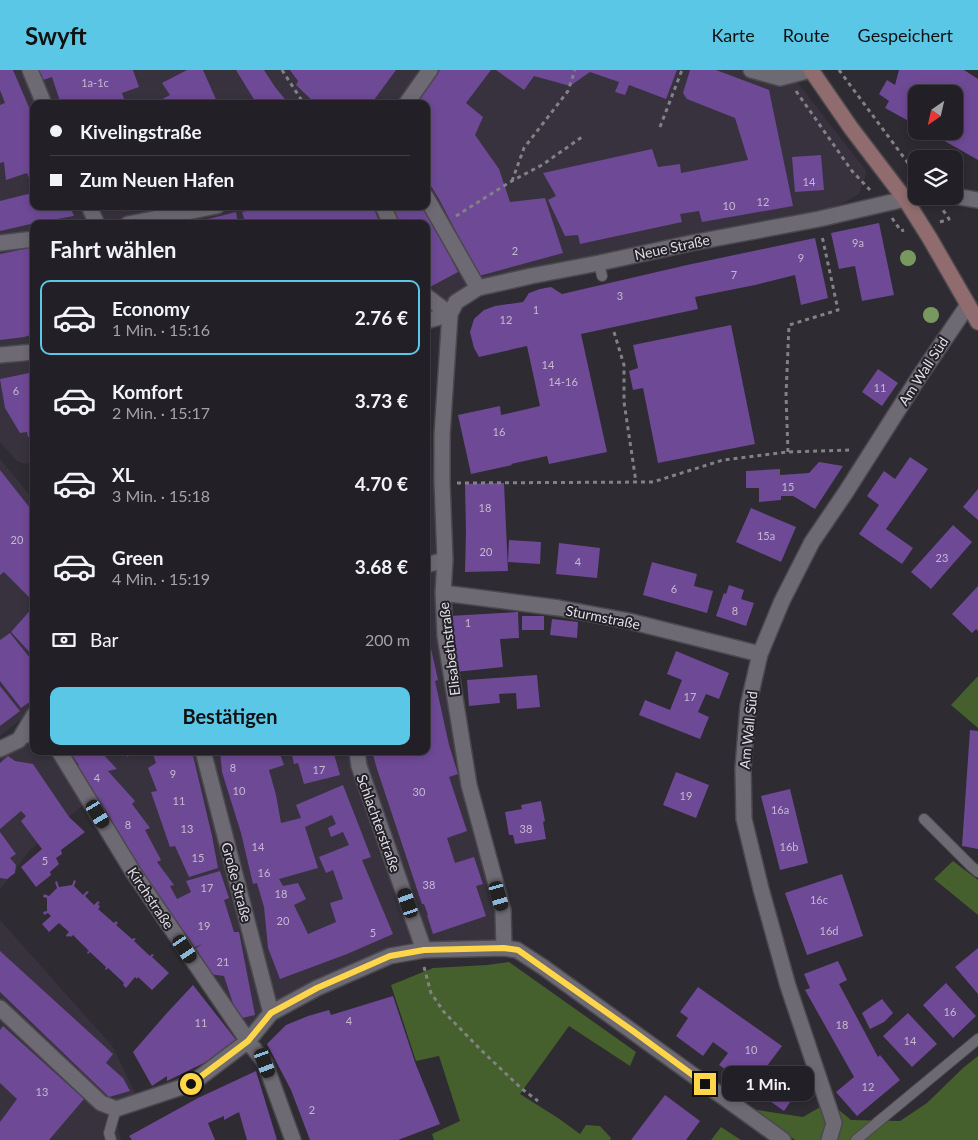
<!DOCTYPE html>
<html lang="de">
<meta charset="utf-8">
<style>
:root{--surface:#222026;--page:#2a282e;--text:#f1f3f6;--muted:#a2a3a7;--line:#3f3e43;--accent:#5bc7e7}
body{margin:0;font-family:Lato,sans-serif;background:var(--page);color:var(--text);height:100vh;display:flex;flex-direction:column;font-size:19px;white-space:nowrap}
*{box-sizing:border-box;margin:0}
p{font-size:16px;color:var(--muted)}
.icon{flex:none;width:28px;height:28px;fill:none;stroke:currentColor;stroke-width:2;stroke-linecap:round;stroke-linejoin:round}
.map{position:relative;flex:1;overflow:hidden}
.sheet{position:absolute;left:30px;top:150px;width:400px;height:535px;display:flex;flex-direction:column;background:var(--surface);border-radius:10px;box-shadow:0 2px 8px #0003,0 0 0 1px var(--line)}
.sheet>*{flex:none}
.guide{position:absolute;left:30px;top:30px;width:400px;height:110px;border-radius:10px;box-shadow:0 2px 8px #0003,0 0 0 1px var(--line);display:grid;align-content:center;height:110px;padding:0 20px;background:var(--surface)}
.needle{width:32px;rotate:214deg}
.tools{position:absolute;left:908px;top:15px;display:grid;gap:10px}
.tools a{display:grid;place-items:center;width:55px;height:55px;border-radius:10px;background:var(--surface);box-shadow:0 2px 8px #0003,0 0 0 1px var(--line);font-size:25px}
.end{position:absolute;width:22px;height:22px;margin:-11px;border:6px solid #ffd54a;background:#111;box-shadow:0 0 0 2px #111}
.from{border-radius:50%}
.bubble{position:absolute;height:35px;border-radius:10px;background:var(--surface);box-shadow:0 2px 8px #0003,0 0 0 1px var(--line);font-size:16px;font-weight:700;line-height:35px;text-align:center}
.car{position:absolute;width:15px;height:30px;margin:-15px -8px;border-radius:6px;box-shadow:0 0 4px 1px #0007;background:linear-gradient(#222 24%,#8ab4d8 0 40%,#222 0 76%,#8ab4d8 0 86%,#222 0)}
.guide b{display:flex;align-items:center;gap:18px;height:48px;font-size:19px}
.guide b+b{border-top:1px solid var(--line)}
.guide i{width:12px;height:12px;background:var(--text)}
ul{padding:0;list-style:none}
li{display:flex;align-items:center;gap:15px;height:75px;margin:0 10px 8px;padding:0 10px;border:2px solid transparent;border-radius:10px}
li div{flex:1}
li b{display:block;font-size:19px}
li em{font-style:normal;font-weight:700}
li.active{border-color:var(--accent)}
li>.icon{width:45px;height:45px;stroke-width:1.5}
h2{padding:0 20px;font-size:22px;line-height:60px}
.pay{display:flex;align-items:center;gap:12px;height:55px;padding:0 20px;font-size:19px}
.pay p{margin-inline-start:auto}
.primary-button{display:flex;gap:10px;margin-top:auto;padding:10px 20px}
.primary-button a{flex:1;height:58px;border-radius:10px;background:var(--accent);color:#111;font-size:20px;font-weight:700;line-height:58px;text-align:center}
header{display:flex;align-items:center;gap:30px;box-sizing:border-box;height:70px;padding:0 25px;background:var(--accent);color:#111}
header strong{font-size:24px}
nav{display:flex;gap:28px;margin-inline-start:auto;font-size:18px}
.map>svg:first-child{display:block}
.built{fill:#38323f;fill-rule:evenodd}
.green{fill:#45602c}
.building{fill:#6e4995;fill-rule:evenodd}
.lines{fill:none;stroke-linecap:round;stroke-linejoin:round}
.lane-casing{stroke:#4b484e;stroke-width:12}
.street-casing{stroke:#4b484e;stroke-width:18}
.secondary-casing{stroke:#4b484e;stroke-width:18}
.path{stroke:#838187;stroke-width:3;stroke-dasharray:4 4;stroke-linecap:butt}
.lane{stroke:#6e6a73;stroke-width:10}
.street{stroke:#6e6a73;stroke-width:15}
.secondary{stroke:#906c6e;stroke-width:15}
.tree{fill:#79985f}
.route{stroke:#ffd54a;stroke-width:6}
.labels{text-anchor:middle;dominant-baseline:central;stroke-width:4;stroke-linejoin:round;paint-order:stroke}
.number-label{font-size:11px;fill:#c4b9d0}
.street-label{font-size:14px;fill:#e0dee3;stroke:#242128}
</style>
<header>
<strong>Swyft</strong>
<nav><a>Karte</a><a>Route</a><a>Gespeichert</a></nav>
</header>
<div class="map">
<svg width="978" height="1070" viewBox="0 0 978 1070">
<rect width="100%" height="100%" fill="#2e2b32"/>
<path class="built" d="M 0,0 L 788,0 L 867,102 L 859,124 L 818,147 L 463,225 L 428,250 L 438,568 L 507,876 L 414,882 L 265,938 L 247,963 L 65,681 L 426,681 L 426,154 L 34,154 L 34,392 L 25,394 L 17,391 L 0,372 ZM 34,34 L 426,34 L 426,136 L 34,136 Z
M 0,389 L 34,430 L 34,648 L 29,643 L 0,666 Z
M 19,670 L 34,673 L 34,681 L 59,681 L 89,730 L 30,780 L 0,820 L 0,679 Z
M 0,850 L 113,977 L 135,1023 L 113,1035 L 121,1070 L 0,1070 Z"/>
<path class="green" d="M 978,606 L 978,658 L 951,635 Z
M 953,791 L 978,810 L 978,845 L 934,809 Z
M 509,892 L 636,982 L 630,996 L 569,956 L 520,1024 L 558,1048 L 580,1064 L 586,1055 L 600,1056 L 611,1068 L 610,1070 L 434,1070 L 432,1064 L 460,1051 L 439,986 L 416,991 L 391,915 L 433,898 L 487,895 Z
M 978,986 L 978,1070 L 795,1070 L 751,1039 L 803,1047 L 829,1032 L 851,1050 L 900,1051 L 927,1033 L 963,998 Z
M 721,1057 L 741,1070 L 711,1070 Z"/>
<path class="building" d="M 0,0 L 13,0 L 34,49 L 34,120 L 27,103 L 6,110 L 4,92 L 0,93 L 0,35 L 5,33 L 0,20 Z
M 36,0 L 133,0 L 139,17 L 122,23 L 126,34 L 61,34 L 52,7 L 40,11 Z
M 187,0 L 203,0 L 218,34 L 153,34 L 170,25 L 162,13 Z
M 236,0 L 264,0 L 275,17 L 289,34 L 252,34 L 255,31 Z
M 290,0 L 396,0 L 371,34 L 316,34 L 296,15 L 298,11 Z
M 440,0 L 491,0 L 466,33 L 483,47 L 475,65 L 499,99 L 510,132 L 545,128 L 563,183 L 479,206 L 439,129 L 426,108 L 426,34 L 416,34 Z
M 496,0 L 677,0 L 666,29 L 629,15 L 625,25 L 615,22 L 619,12 L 590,2 L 570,16 L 534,6 L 524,20 Z
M 690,0 L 716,0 L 769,20 L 793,136 L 702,152 L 699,141 L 680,144 L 682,152 L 580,174 L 578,165 L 565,166 L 548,130 L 556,126 L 543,103 L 652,79 L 658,97 L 680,94 L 681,103 L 748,90 L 735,48 L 687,29 L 683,23 Z
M 899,0 L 964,0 L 978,9 L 978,90 L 927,61 L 954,61 L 954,24 L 916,24 L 916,55 L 885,38 L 889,31 L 879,24 L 887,10 L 895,15 Z
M 821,85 L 824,120 L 795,122 L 792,87 Z
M 28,124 L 34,125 L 34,136 L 70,136 L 74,146 L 35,153 L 0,161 L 0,131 Z
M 103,136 L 116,136 L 116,137 L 104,139 Z
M 267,136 L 373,136 L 380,154 L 246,154 L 242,142 Z
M 391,136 L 424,136 L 458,202 L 430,217 L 426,209 L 426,154 L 400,154 Z
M 236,142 L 238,154 L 192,154 L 192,153 Z
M 879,153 L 894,225 L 862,231 L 855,196 L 839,199 L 831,163 Z
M 815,168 L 828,228 L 801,235 L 795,205 L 755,215 L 695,227 L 698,239 L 581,264 L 607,382 L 549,394 L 547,386 L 511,394 L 512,395 L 471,404 L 458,345 L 500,336 L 501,345 L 540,336 L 527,276 L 479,287 L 474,278 L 470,262 L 474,249 L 484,240 L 495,236 L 523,232 L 529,223 L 540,219 L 551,217 L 562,224 L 687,195 Z
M 34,177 L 34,264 L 24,267 L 0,270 L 0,184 Z
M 731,255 L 755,374 L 658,393 L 643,318 L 633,320 L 629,301 L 638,298 L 633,275 Z
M 878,299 L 898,313 L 882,336 L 862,322 Z
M 34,302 L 34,366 L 28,367 L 27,362 L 20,363 L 5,338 L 0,309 Z
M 910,387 L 928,399 L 886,459 L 913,478 L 902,494 L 859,464 L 879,435 L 867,426 L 884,401 L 895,409 Z
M 819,392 L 843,396 L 815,439 L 793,426 L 781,426 L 781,430 L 759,432 L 759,418 L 746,418 L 746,401 L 780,399 L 780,405 L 809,403 Z
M 0,400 L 34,443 L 34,532 L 4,502 L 0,505 Z
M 504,413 L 508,501 L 465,502 L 466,461 L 465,414 Z
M 978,419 L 978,450 L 963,437 Z
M 751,438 L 796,457 L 781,492 L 736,472 Z
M 953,455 L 972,472 L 931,519 L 911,502 Z
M 426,458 L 428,458 L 429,482 L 426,482 Z
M 509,470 L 541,472 L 540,494 L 508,492 Z
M 559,473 L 600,478 L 597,508 L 556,504 Z
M 652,492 L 697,504 L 694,516 L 713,521 L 707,543 L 643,525 Z
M 729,515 L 744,520 L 741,529 L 754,533 L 746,556 L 716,546 L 724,523 L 726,524 Z
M 978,516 L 978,561 L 976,559 L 972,563 L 952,544 Z
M 34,536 L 34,587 L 11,562 Z
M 518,542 L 519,568 L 500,569 L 503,597 L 455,602 L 449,546 Z
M 522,546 L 544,546 L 544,560 L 522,560 Z
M 552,549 L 578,552 L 577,568 L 550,565 Z
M 426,556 L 438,610 L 435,611 L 449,675 L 458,704 L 449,707 L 467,761 L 447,768 L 455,793 L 474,787 L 483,814 L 476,816 L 486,846 L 433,864 L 427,845 L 428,845 L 424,834 L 422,834 L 377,699 L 372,681 L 426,681 L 426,634 L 428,634 L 426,624 Z
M 10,563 L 34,593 L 34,629 L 21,638 L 0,611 L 0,570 Z
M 676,581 L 729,603 L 719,629 L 706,624 L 698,642 L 709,647 L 700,669 L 639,645 L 645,630 L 670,640 L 682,610 L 667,604 Z
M 537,605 L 540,637 L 517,639 L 516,623 L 499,624 L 500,633 L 469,636 L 467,610 Z
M 0,616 L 20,641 L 0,656 Z
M 970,660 L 978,661 L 978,779 L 962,776 Z
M 69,681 L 100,681 L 117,699 L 108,701 L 135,731 L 132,734 L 150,758 L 145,760 L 161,790 L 157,792 L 174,815 L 170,816 L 177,829 L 191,822 L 186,811 L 220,801 L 229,828 L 224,830 L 234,862 L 239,862 L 255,945 L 238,949 L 224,906 L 209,904 L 194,879 L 203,874 L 190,879 L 75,697 L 79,695 Z
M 125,681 L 140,681 L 127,687 Z
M 152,681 L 192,681 L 212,766 L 218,798 L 189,807 L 175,776 L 170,777 L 151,722 L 157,721 L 148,698 L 156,693 Z
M 220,681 L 279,681 L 284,695 L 269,700 L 276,725 L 281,753 L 301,748 L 296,735 L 343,715 L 371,787 L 362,790 L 393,864 L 347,884 L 280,909 L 268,878 L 264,837 L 257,813 L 253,814 L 241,763 L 222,702 ZM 332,745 L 336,754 L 328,758 L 331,767 L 343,762 L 349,775 L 319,787 L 326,803 L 333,800 L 343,829 L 330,833 L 336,852 L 308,864 L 294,835 L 306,829 L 298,813 L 283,816 L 279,809 L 318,798 L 305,757 Z
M 291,681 L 336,681 L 337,683 L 334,684 L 340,705 L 304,714 L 298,693 L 294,694 Z
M 8,686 L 15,691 L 33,694 L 69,747 L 85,762 L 61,780 L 62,784 L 56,788 L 59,794 L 50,802 L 51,805 L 36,817 L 21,797 L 42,779 L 21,751 L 26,746 L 21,741 L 0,759 L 0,693 Z
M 676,702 L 709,715 L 696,748 L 663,735 Z
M 790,719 L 808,793 L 780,800 L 761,726 Z
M 541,731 L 545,751 L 543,752 L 546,769 L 515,774 L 513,765 L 509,765 L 505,742 L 522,739 L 521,735 Z
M 0,762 L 16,784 L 10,788 L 16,795 L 15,803 L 7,809 L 0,808 Z
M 842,804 L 863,866 L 807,885 L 785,823 Z
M 74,810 L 76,811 L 74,816 L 83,825 L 87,821 L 89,822 L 85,826 L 94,835 L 98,831 L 100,833 L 98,834 L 100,837 L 98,839 L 114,853 L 116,851 L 118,853 L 116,855 L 132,869 L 134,868 L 136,869 L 134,871 L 150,886 L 152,884 L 154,885 L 152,887 L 169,903 L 152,920 L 138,907 L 137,909 L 135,907 L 126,918 L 123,915 L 124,913 L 108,898 L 106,900 L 105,899 L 106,897 L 90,882 L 88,884 L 87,882 L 89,881 L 73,865 L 71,867 L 69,866 L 67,867 L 66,865 L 69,862 L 59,853 L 49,862 L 42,854 L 51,846 L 48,843 L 44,845 L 43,842 L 47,841 L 47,828 L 43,827 L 44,824 L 49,826 L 57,818 L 55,812 L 57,811 L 59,817 L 72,815 Z
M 978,878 L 978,924 L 955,897 Z
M 0,881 L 113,984 L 106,993 L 123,1008 L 130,1021 L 109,1027 L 0,922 Z
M 838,891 L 847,910 L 839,914 L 878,987 L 880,985 L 900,1010 L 857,1046 L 836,1022 L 854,1007 L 805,920 L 810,918 L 804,904 Z
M 946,913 L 976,946 L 953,968 L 923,935 Z
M 193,915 L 237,971 L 215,991 L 212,989 L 167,1011 L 167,1006 L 152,1016 L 133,982 L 166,944 Z
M 698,917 L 782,976 L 767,996 L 800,1018 L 784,1041 L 719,995 L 728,983 L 713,972 L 703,986 L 676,966 L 688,948 L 680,942 Z
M 393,926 L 416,995 L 440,1054 L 398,1070 L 310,1070 L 291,1020 L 267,974 L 286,955 L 308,946 L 329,940 L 331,945 Z
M 882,929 L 893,943 L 884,952 L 870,959 L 862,943 Z
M 908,943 L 937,974 L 912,997 L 883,966 Z
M 3,956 L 84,1029 L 49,1070 L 0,1070 L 0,1052 L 17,1029 L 0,1013 L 0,960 Z
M 256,1001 L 277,1070 L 247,1070 L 239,1042 L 224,1050 L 224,1046 L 208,1053 L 215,1070 L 132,1070 L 129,1066 L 198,1028 Z
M 665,1025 L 700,1051 L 686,1070 L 631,1070 Z"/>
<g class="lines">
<g class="lane-casing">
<path id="lane" d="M 599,193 L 602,206
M 19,670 L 34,665
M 924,749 L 971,796 L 978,802
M 111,1070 L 109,1063 L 116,1039
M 856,1070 L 978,969"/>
</g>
<g class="street-casing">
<path id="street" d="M 30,0 L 44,34
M 751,0 L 780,8 L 811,0
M 406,34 L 430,0
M 954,126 L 978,130
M 426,127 L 478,218
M 89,136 L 97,154
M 383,136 L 391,154
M 128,154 L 217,136
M 0,173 L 34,169
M 426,226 L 450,244
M 426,251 L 450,244
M 0,285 L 34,282
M 426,495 L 445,490
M 443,523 L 559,538 L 629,551 L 760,584
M 0,679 L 19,670 L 34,645
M 59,681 L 133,802 L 248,971 L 265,993 L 293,1070
M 203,681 L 271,943
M 357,681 L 359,696 L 424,880
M 504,878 L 503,840 L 469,715 L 445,566 L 443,523 L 445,490 L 442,413 L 442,365 L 450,244 L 456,232 L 478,218 L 531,206 L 599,193 L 691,173 L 819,149 L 905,129 L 929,126
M 0,938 L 101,1033 L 116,1039 L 191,1014 L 248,971 L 271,943 L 317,918 L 390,886 L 424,880 L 504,878 L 517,880 L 543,897 L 783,1070
M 829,1070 L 834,1053 L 788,916 L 761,819 L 744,749 L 743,698 L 748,636 L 760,584 L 782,531 L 812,472 L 846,422 L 919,307 L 968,235"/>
</g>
<g class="secondary-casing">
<path id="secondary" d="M 811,0 L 851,58 L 905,129 L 929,167 L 978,252"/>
</g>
<path class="path" d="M 282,0 L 304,34
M 839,0 L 908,93 L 916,101
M 796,21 L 852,101 L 870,120
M 660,57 L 682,0
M 512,111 L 524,78 L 568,21 L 575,0
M 456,146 L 510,112 L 542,95 L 582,67
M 892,148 L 901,161 L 904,160
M 940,152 L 949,149 L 943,140
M 614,262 L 624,295 L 624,332 L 636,412
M 788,382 L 786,325 L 789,255 L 838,240 L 822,166
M 457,413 L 653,412 L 723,390 L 788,382 L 852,380
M 424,897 L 431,923 L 444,942 L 481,980 L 522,1019 L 538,1031"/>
<use href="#lane" class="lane"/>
<use href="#street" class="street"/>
<use href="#secondary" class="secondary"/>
</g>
<g class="tree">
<circle cx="908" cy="188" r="8"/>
<circle cx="931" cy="245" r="8"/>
</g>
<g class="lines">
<path class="route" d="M 191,1014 L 248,971 L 271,943 L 317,918 L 390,886 L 424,880 L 504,878 L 518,880 L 633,961 L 705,1014"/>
</g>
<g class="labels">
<g class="number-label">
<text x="95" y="12">1a-1c</text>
<text x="809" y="111">14</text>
<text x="763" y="131">12</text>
<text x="729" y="135">10</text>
<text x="858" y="172">9a</text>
<text x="515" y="180">2</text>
<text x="801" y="187">9</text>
<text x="734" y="204">7</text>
<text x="620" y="225">3</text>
<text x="536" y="239">1</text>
<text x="506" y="249">12</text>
<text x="548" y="294">14</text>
<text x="563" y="311">14-16</text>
<text x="880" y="317">11</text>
<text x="16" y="320">6</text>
<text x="499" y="361">16</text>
<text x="788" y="416">15</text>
<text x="485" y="437">18</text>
<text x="766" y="465">15a</text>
<text x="17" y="469">20</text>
<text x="486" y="481">20</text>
<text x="942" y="487">23</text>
<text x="578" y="491">4</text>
<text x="674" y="518">6</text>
<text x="735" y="540">8</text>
<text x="468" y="552">1</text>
<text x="690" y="626">17</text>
<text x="233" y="697">8</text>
<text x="319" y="699">17</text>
<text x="173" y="703">9</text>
<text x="97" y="707">4</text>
<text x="239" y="720">10</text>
<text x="419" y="721">30</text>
<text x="686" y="725">19</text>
<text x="179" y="730">11</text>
<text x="780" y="739">16a</text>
<text x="128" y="754">8</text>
<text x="187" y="758">13</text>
<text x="526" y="758">38</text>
<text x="258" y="776">14</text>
<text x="789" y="776">16b</text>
<text x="198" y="787">15</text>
<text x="45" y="790">5</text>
<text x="264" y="802">16</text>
<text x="429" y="814">38</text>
<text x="207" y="817">17</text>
<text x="281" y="823">18</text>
<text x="819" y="829">16c</text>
<text x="283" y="850">20</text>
<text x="204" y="855">19</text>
<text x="829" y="860">16d</text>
<text x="373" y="862">5</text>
<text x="223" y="891">21</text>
<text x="950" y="941">16</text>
<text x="349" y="950">4</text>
<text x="201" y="952">11</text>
<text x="842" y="954">18</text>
<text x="910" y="970">14</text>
<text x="751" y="979">10</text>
<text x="868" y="1016">12</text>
<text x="42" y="1021">13</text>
<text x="312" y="1039">2</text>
</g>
<g class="street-label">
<text transform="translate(672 177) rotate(-12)">Neue Straße</text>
<text transform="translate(923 301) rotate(-57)">Am Wall Süd</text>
<text transform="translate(603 547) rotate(11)">Sturmstraße</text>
<text transform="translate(449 579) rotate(-97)">Elisabethstraße</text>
<text transform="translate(748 660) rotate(-84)">Am Wall Süd</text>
<text transform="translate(379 753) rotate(70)">Schlachterstraße</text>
<text transform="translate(237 812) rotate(75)">Große Straße</text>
<text transform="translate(151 828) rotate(56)">Kirchstraße</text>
</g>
</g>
</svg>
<div class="tools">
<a><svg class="needle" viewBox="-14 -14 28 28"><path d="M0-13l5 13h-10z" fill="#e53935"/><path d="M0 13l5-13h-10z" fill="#a2a3a7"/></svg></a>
<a><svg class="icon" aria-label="layers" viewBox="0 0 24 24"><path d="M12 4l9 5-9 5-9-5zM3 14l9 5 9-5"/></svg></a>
</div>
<i class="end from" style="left:191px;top:1014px"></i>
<i class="end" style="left:705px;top:1014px"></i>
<div class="bubble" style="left:722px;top:996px;width:92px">1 Min.</div>
<i class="car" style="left:98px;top:744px;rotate:149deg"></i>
<i class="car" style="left:499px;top:826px;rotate:164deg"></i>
<i class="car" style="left:408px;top:833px;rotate:341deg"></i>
<i class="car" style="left:185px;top:879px;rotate:146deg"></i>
<i class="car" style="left:265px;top:993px;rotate:160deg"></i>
<div class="guide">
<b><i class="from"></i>Kivelingstraße</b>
<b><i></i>Zum Neuen Hafen</b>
</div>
<section class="sheet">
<h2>Fahrt wählen</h2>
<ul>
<li class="active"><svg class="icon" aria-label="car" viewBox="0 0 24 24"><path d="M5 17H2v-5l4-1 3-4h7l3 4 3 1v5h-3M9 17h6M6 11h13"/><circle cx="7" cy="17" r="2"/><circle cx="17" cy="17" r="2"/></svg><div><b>Economy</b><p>1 Min. · 15:16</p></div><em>2.76 €</em></li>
<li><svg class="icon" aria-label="car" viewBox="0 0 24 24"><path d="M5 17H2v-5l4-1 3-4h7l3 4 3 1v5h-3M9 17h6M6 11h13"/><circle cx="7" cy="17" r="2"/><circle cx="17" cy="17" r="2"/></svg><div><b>Komfort</b><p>2 Min. · 15:17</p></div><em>3.73 €</em></li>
<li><svg class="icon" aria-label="car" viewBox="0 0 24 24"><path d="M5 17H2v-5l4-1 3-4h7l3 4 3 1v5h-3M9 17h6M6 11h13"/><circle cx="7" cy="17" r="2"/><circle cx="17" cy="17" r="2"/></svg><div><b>XL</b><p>3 Min. · 15:18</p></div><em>4.70 €</em></li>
<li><svg class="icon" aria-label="car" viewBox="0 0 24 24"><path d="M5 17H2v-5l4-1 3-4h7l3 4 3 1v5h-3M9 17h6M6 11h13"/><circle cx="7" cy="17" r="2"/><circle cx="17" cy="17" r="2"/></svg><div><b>Green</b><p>4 Min. · 15:19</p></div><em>3.68 €</em></li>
</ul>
<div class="pay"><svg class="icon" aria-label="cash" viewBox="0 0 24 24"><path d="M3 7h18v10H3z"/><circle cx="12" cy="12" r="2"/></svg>Bar<p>200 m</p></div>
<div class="primary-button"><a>Bestätigen</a></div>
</section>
</div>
